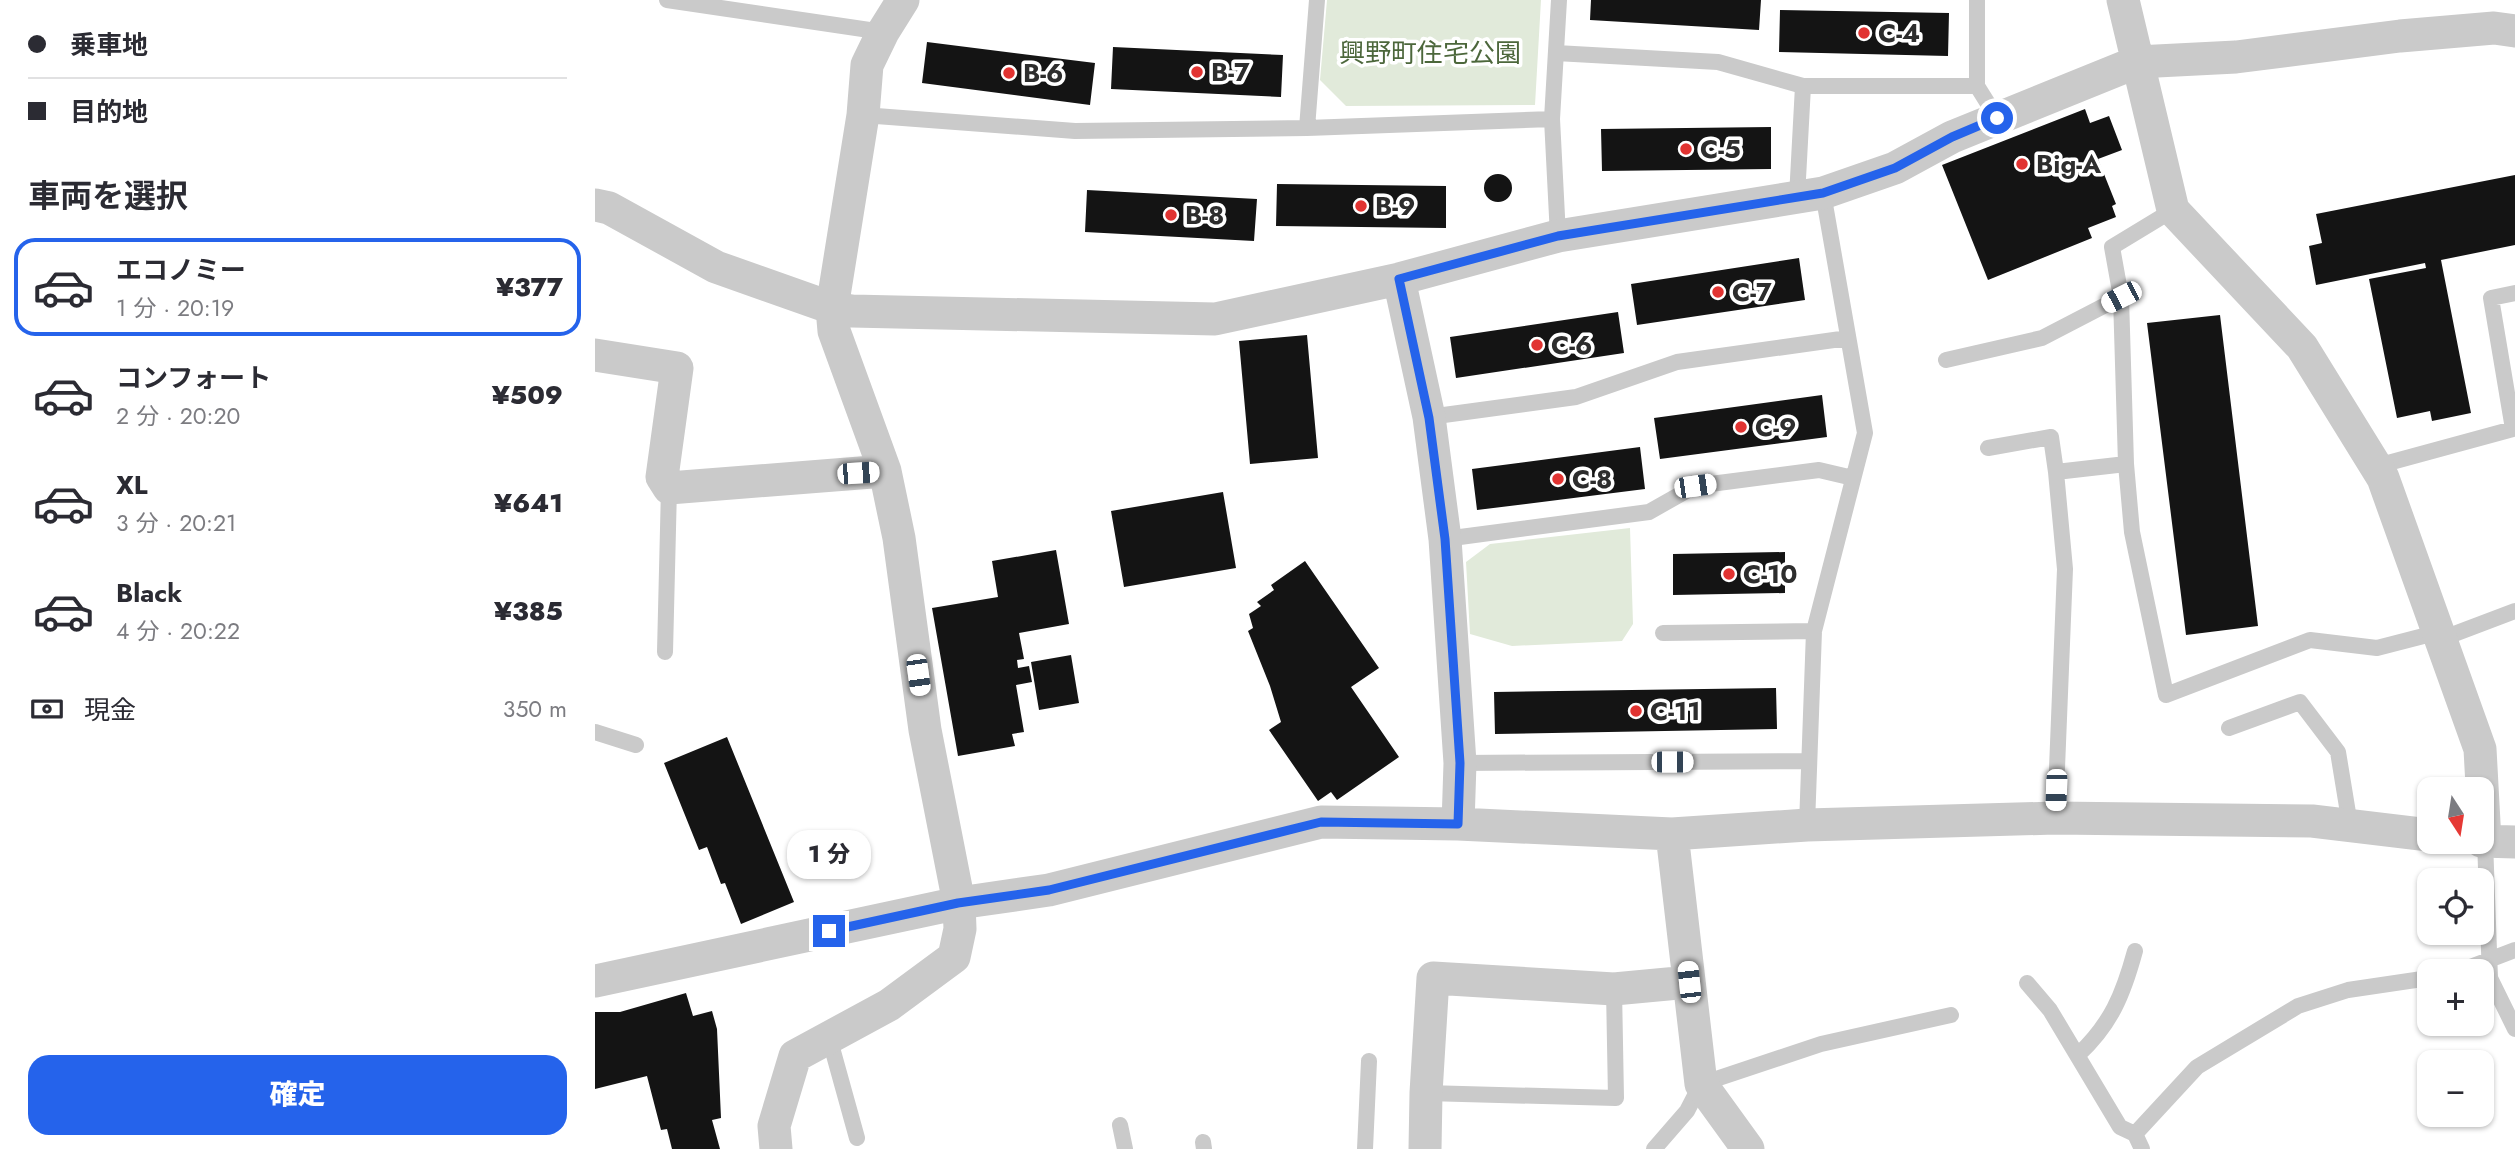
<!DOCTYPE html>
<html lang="ja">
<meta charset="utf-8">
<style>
:root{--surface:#fff;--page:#f7f7f7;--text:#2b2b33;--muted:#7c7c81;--line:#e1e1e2;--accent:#2563eb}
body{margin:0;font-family:Jost,"Noto Sans JP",sans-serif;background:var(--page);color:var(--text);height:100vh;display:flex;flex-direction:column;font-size:26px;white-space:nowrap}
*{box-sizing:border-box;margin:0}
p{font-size:23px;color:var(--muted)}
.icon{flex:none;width:38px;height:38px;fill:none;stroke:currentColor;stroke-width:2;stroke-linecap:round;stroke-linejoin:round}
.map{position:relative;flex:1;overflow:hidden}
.panel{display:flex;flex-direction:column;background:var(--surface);width:595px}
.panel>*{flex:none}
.banner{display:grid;align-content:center;height:154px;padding:0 28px;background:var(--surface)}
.needle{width:46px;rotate:168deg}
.fabs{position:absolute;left:1822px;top:777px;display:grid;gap:14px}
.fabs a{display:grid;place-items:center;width:77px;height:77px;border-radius:14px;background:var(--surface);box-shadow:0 2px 5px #0004;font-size:35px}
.end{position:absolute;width:32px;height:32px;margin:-16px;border:9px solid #2563eb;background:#fff;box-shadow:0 0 0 4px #fff}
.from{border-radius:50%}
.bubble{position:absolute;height:49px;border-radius:21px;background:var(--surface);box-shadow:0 2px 5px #0004;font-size:23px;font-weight:800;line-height:49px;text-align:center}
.car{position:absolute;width:21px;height:42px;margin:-21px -10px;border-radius:9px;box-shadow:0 0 5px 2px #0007;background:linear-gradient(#fff 24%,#345 0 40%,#fff 0 76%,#345 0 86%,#fff 0)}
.banner b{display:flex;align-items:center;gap:24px;height:66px;font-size:26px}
.banner b+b{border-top:2px solid var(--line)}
.banner i{width:18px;height:18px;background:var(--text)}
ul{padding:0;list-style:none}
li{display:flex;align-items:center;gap:21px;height:98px;margin:0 14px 10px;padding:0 14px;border:4px solid transparent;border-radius:21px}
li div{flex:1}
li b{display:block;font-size:26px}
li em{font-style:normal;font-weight:800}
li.selected{border-color:var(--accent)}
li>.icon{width:63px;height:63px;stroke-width:1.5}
h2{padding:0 28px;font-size:32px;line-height:84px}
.pay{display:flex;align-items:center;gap:18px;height:77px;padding:0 28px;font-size:26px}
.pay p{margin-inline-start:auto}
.cta{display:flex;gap:14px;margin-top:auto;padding:14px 28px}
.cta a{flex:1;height:80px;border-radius:21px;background:var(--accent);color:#fff;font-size:28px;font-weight:800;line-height:80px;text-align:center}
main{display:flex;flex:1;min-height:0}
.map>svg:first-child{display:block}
.green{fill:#e1eada}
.building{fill:#141414}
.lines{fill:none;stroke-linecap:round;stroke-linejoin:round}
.service{stroke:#cacaca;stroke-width:16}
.minor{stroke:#cacaca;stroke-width:33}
.route{stroke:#2563eb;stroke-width:9}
.poi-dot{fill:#e13331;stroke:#fff;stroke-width:2.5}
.labels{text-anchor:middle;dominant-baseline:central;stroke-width:7;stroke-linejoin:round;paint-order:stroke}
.poi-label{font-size:26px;font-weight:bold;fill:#2d2d2d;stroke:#fff;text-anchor:start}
.park-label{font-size:26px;fill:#4c673b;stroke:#fff}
</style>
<main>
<section class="panel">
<div class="banner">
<b><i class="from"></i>乗車地</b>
<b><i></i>目的地</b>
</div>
<h2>車両を選択</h2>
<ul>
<li class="selected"><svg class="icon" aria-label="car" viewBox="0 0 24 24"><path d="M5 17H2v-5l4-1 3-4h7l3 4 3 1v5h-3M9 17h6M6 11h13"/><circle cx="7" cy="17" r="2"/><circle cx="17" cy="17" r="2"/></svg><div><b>エコノミー</b><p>1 分 · 20:19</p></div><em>¥377</em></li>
<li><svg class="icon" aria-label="car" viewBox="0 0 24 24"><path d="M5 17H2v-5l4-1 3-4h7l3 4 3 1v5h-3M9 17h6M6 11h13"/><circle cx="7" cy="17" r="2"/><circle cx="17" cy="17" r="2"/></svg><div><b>コンフォート</b><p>2 分 · 20:20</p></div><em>¥509</em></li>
<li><svg class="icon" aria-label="car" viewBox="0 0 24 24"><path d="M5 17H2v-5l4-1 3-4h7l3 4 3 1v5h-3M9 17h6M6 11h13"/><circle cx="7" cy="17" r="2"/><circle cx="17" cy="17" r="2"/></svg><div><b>XL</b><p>3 分 · 20:21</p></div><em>¥641</em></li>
<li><svg class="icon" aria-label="car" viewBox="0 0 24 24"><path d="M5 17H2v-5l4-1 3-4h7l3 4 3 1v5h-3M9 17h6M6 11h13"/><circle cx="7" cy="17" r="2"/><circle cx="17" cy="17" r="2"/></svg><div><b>Black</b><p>4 分 · 20:22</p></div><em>¥385</em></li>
</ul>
<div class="pay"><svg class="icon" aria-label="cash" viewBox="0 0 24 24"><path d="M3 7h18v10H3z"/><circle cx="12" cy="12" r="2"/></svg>現金<p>350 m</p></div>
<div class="cta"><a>確定</a></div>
</section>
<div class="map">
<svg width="1920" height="1149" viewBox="0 0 1920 1149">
<rect width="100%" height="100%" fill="#fff"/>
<path class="green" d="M 732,0 L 946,0 L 940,105 L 751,106 L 725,80 Z
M 1035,528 L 1038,624 L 1027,641 L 917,646 L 875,634 L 871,562 L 895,544 Z"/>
<path class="building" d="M 996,0 L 1166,0 L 1164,30 L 995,20 Z
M 1185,10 L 1354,13 L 1353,56 L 1184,52 Z
M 332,42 L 500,63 L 495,105 L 327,83 Z
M 518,47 L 688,55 L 686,97 L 516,89 Z
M 1490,109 L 1495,123 L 1514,116 L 1527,150 L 1503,159 L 1521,204 L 1517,206 L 1521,217 L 1493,228 L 1497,238 L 1393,280 L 1347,165 Z
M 1176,127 L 1176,169 L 1007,171 L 1006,129 Z
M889 188a14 14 0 1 1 28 0a14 14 0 1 1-28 0Z
M 1920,175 L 1920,245 L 1846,260 L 1876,413 L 1837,421 L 1835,411 L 1802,418 L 1774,279 L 1831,268 L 1830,263 L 1721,285 L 1714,246 L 1727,243 L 1721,214 Z
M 682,184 L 851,186 L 851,228 L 681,226 Z
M 492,190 L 662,199 L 659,241 L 490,232 Z
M 1204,258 L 1210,300 L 1042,325 L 1036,284 Z
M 1023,312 L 1029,353 L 861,378 L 855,337 Z
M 1625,315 L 1663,626 L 1591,635 L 1552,323 Z
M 712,335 L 723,458 L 655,464 L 644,341 Z
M 1227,395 L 1232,437 L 1065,459 L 1059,418 Z
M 1045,447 L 1050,489 L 882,510 L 877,469 Z
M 628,492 L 641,568 L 529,587 L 516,511 Z
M 461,550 L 474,624 L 424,633 L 429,659 L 422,660 L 423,668 L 434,666 L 437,682 L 421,685 L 429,732 L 417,734 L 420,746 L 363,756 L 337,608 L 403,597 L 397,561 Z
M 1190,552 L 1190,593 L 1078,595 L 1078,554 Z
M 710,561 L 784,668 L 756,687 L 804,757 L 742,800 L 736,792 L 723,801 L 674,730 L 686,722 L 675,686 L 653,631 L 658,628 L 654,614 L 666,606 L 662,602 L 679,590 L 676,585 Z
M 476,655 L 484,703 L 444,710 L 436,662 Z
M 1181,688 L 1182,729 L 900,734 L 899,692 Z
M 132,737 L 199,902 L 146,924 L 130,883 L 126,884 L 112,847 L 104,850 L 69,763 Z
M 91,993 L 98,1016 L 117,1011 L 122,1029 L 126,1118 L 117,1120 L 125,1149 L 77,1149 L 72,1129 L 66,1130 L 52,1076 L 0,1089 L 0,1012 L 25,1012 Z"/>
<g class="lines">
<path class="service" d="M 72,0 L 288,32
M 1382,0 L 1382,86 L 1402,118
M 961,53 L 1123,62 L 1208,86 L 1382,86
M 268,115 L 480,131 L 712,128 L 957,119
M 712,128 L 722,0
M 1202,197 L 1208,86
M 1578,210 L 1517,247 L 1526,297 L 1531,464 L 1537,532 L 1571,695 L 1715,640 L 1782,648 L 1844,632
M 963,236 L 957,119 L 964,0
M 1351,360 L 1447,338 L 1526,297
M 834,417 L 981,397 L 1082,362 L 1253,338
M 1393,448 L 1456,437 L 1461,472
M 1782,466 L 1918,429 L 1896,298 L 1920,293
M 850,539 L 1054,512 L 1100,486 L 1224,470 L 1258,478
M 1068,633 L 1219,631
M 1846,639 L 1920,611
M 70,652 L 74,488
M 1634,728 L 1705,702 L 1743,752 L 1755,825
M 0,732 L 41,745
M 865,763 L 1214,761
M 1460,818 L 1470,569 L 1461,472 L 1531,464
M 1212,825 L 1219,631 L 1270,433 L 1228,193
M 1890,841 L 1895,978 L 1920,1029
M 1865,971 L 1920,950
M 1432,983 L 1455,1010 L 1525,1127 L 1540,1134
M 234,1037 L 262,1138
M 1483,1055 C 1516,1024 1528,995 1540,951
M 831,1093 L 1021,1098 L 1019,989
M 525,1125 L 530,1149
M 608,1142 L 609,1149
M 770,1149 L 774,1061
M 1059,1149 L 1092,1111 L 1106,1084 L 1226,1044 L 1356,1015
M 1547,1149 L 1540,1134 L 1602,1067 L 1703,1006 L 1753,990 L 1834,978"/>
<path class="minor" d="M 1528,0 L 1578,210 L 1707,347 L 1788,478 L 1885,749 L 1890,841
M 0,205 L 14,208 L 121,267 L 237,308 L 257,311 L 620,319 L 804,279 L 963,236 L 1228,193 L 1300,168 L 1357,137 L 1542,62 L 1641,57 L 1805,36 L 1899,28 L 1920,31
M 804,279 L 834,417 L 850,539 L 865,763 L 863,824
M 0,355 L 82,368 L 67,477 L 74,488 L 290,471
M 1077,834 L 1106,1084 L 1153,1149
M 1886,841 L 1920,842
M 0,981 L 364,903 L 454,890 L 726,822 L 863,824 L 1077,834 L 1212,825 L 1460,818 L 1717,821 L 1834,835
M 181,1149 L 179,1126 L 200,1056 L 294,1005 L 359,957 L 365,929 L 364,903 L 330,730 L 304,538 L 290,471 L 239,331 L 237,308 L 268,115 L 272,65 L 288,32 L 308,0
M 830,1149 L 831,1093 L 838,978 L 1019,989 L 1094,982"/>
</g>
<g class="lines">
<path class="route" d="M 234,931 L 363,903 L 454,890 L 726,822 L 863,824 L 865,763 L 850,539 L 834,418 L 804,279 L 963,236 L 1228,193 L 1300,168 L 1357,137 L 1402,118"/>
</g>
<g class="poi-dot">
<circle cx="1269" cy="33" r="7"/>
<circle cx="602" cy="72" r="7"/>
<circle cx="414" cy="73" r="7"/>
<circle cx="1091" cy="149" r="7"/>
<circle cx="1427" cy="164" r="7"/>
<circle cx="766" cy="206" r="7"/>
<circle cx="576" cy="215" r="7"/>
<circle cx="1123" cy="292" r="7"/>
<circle cx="942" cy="345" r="7"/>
<circle cx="1146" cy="427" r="7"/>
<circle cx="963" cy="479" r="7"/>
<circle cx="1134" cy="574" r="7"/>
<circle cx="1041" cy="711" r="7"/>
</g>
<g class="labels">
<g class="poi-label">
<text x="1283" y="33">C-4</text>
<text x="616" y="72">B-7</text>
<text x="428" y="73">B-6</text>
<text x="1105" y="149">C-5</text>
<text x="1441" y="164">Big-A</text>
<text x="780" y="206">B-9</text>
<text x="590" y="215">B-8</text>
<text x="1137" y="292">C-7</text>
<text x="956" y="345">C-6</text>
<text x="1160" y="427">C-9</text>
<text x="977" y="479">C-8</text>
<text x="1148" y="574">C-10</text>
<text x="1055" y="711">C-11</text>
</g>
<g class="park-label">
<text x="835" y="53">興野町住宅公園</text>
</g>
</g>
</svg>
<div class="fabs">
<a><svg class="needle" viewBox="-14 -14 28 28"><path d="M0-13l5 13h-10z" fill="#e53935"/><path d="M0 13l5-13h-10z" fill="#7c7c81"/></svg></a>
<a><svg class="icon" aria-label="locate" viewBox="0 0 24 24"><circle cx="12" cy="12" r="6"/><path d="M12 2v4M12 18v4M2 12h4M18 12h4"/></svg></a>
<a>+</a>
<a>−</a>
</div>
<i class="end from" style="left:1402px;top:118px"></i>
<i class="end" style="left:234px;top:931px"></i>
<div class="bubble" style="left:192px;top:830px;width:84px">1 分</div>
<i class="car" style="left:1526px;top:297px;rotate:243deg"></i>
<i class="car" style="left:263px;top:473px;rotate:86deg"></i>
<i class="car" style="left:1100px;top:486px;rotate:82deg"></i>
<i class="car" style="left:323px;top:675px;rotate:172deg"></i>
<i class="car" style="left:1077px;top:762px;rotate:90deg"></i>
<i class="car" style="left:1461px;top:790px;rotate:182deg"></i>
<i class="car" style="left:1094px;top:982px;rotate:354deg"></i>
</div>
</main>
